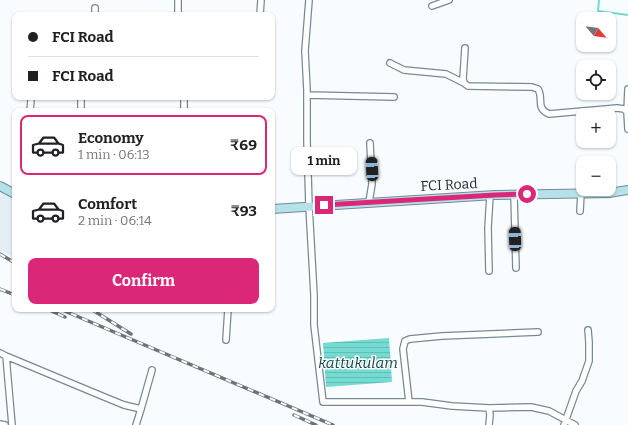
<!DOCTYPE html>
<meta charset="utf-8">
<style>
:root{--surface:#fff;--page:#f6f6f6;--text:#202124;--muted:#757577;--line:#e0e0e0;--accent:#db2777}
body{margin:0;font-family:Bitter,serif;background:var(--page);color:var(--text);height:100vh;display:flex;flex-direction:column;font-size:15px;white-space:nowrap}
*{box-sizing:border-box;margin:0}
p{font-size:13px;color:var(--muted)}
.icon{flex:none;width:22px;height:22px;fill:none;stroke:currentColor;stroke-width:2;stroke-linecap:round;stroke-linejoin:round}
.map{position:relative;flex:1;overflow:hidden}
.details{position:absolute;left:12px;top:108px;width:263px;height:204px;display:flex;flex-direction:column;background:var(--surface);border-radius:8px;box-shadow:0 1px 3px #0004}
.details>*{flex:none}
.banner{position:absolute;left:12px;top:12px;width:263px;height:88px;border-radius:8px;box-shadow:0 1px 3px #0004;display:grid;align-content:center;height:88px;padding:0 16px;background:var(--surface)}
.needle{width:26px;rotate:119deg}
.fabs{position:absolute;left:576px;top:12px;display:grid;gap:8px}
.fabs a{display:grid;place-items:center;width:40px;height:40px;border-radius:8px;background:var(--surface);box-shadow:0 1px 3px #0004;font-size:20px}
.end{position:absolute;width:18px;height:18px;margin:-9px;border:5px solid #db2777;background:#fff;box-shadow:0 0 0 2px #fff}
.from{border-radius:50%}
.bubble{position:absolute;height:28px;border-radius:8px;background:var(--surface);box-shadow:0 1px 3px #0004;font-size:13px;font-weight:700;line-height:28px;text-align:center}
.car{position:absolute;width:12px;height:24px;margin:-12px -6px;border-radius:5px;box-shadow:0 0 3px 1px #0007;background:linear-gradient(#222 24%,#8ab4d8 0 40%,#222 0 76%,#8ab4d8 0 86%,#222 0)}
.banner b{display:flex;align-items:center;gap:14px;height:38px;font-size:15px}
.banner b+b{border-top:1px solid var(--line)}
.banner i{width:10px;height:10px;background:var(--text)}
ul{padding:7px 0 0;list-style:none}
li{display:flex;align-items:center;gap:12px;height:60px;margin:0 8px 6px;padding:0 8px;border:2px solid transparent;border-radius:8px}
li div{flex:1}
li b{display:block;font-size:15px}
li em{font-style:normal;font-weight:700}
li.active{border-color:var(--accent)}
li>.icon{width:36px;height:36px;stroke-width:1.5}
.action{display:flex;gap:8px;margin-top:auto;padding:8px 16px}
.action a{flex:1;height:46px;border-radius:8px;background:var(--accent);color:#fff;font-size:16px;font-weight:700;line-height:46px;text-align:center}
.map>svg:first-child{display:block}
.built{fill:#e3eef5}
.water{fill:url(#water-rules)}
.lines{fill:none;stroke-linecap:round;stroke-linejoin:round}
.stream{stroke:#74dbd2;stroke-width:2}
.street-casing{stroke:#768995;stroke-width:8}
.secondary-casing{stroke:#768995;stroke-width:10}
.street{stroke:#fff;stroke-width:5.5}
.secondary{stroke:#b5e2e8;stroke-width:8}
.rail-casing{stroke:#6d7478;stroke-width:3.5}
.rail{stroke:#f8fcff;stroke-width:2;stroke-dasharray:6;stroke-linecap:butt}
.route{stroke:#db2777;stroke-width:5}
.labels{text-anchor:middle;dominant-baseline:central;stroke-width:3;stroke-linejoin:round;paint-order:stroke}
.street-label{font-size:14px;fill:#232b30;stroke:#f8fcff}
.water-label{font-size:15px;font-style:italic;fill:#184744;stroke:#f8fcff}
</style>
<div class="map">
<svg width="628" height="425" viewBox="0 0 628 425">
<defs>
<pattern id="water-rules" width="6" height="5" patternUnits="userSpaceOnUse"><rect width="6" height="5" fill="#74dbd2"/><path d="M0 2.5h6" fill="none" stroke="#64bcb5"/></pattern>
</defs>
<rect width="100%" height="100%" fill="#f8fcff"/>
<path class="built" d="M 0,190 L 15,196 L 15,258 L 0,251 Z"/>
<path class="water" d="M 389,338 L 392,382 L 326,387 L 323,343 Z"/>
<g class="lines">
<path class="stream" d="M 599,0 L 598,11 L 628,15"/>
<g class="street-casing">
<path id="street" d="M 178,0 L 178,15
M 309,0 L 305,51 L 307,90 L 307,141 L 309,206 L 314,295 L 314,325 L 323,402 L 422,402 L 452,406 L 489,408 L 490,415 L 489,425
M 432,6 L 449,0
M 95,8 L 95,15
M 260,15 L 261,0
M 465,48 L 463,79 L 464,83 L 468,86 L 532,87 L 538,89 C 544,99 535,108 549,114 L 617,108 L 624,109 L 627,112 L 628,129
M 390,63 L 404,70 L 446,74 L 464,83
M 307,95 L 394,97
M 184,97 L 184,111
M 30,111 L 31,100
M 81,111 L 81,98
M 627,112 L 628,89
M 514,195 L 516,268
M 369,202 L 372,184 L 370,143
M 580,211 L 581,193
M 489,271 L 488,228 L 490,195
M 226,340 L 228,309
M 0,353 L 6,356 L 12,425
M 6,356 L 102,396 L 124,405 L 141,409 L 136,425
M 409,402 L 403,349 L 405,341 L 410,339 L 442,336 L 538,332
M 489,408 L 531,407 L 549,411 L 575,425
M 141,409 L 152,370
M 0,424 L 5,425
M 564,425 L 576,391 L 582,381 L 589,361 L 589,342 L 588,330"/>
</g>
<g class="secondary-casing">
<path id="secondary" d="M 0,186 L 15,194
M 272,209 L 495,195 L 609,193 L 628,190"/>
</g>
<use href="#street" class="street"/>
<use href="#secondary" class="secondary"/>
<g class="rail-casing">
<path id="rail" d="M 0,254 L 15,263
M 0,289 L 15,295
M 47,309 L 65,317
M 60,309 L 333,425
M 91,309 L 131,334
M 294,415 L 316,425"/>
</g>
<use href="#rail" class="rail"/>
</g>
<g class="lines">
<path class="route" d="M 324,205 L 495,195 L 527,194"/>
</g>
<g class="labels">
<g class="street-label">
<text transform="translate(449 185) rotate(-3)">FCI Road</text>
</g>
<g class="water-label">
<text x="358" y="363">kattukulam</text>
</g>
</g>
</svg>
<div class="fabs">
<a><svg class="needle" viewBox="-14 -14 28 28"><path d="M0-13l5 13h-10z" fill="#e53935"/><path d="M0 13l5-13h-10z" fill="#757577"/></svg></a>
<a><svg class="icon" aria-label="locate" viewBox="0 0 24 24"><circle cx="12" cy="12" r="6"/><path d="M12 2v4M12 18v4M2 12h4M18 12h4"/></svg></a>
<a>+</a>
<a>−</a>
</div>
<i class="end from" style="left:527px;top:194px"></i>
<i class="end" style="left:324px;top:205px"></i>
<div class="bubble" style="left:291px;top:147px;width:66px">1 min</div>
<i class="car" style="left:372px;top:169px;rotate:357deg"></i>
<i class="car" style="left:515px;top:239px;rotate:358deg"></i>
<div class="banner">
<b><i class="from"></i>FCI Road</b>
<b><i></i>FCI Road</b>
</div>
<section class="details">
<ul>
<li class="active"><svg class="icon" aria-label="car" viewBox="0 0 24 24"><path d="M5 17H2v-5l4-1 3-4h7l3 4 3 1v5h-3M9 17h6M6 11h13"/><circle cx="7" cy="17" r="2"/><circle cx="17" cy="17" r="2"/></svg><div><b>Economy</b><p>1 min · 06:13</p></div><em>₹69</em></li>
<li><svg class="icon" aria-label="car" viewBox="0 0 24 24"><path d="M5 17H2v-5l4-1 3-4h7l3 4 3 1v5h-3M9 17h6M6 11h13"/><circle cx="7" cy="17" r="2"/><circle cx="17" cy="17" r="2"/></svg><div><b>Comfort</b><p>2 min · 06:14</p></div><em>₹93</em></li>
</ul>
<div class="action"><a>Confirm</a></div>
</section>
</div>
